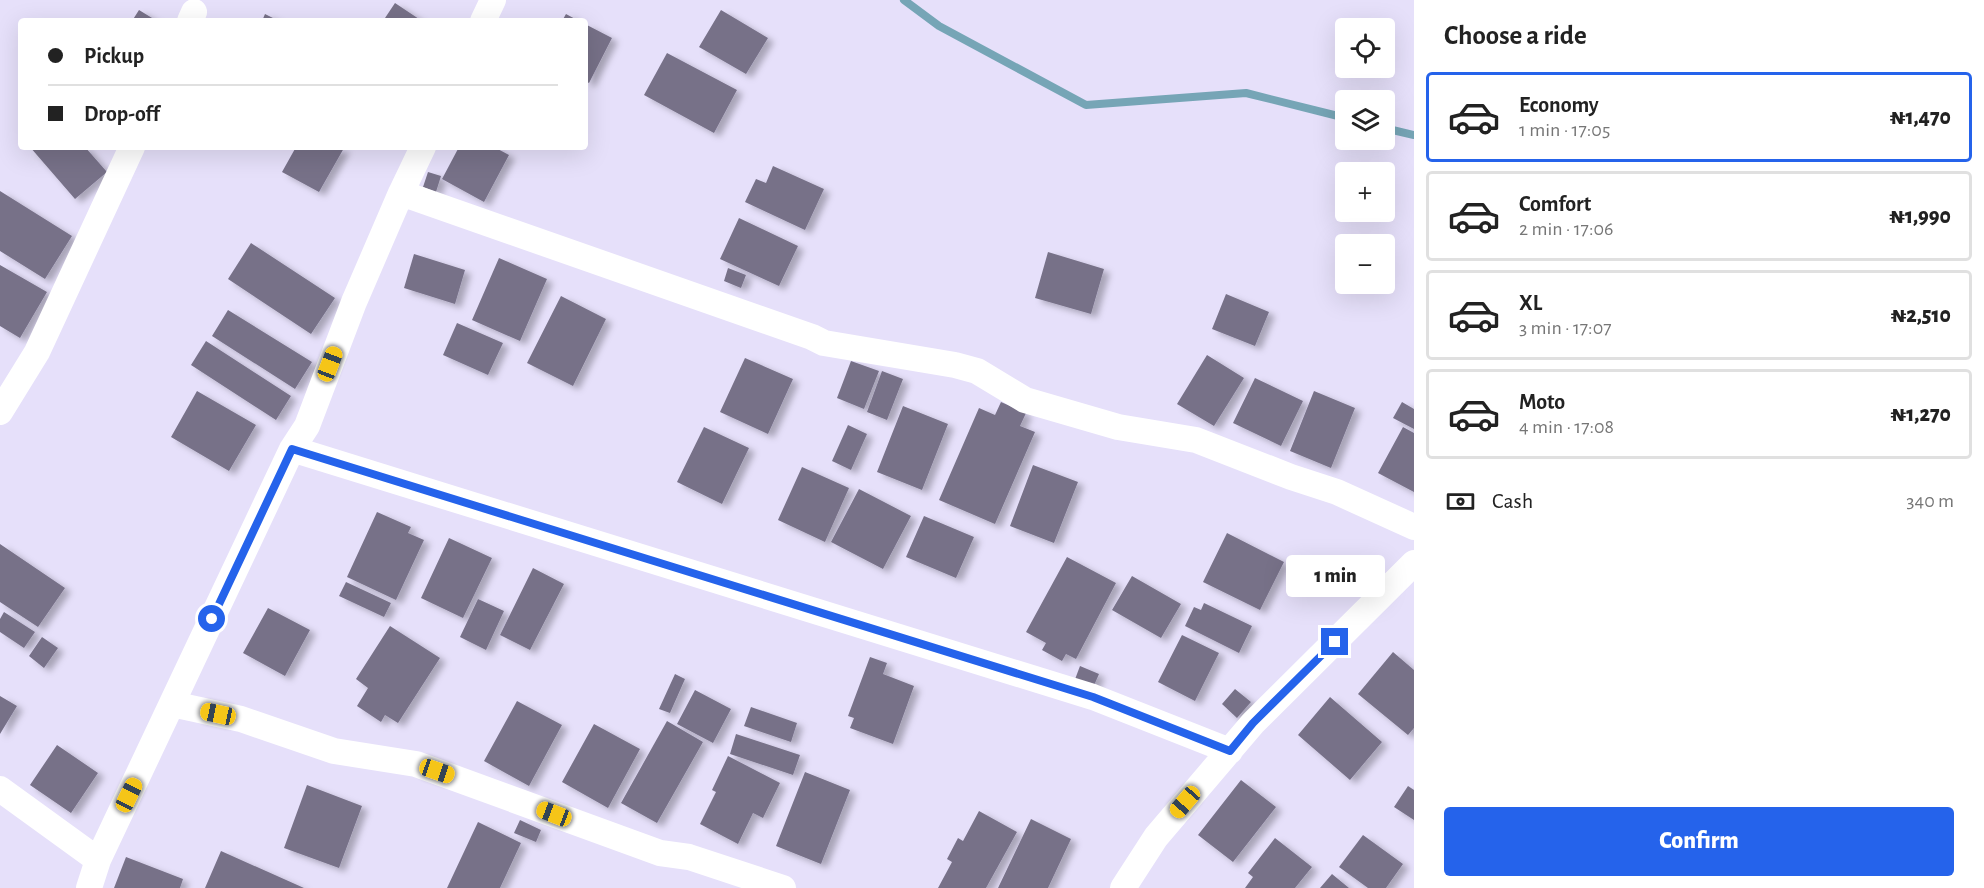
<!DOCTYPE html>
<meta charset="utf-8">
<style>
:root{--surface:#fff;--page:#f2f2f2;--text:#222;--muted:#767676;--line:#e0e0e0;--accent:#2563eb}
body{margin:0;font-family:"Alegreya Sans",sans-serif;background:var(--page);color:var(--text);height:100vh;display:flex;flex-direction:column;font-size:22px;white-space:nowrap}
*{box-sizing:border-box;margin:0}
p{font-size:20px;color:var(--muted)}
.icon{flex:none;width:33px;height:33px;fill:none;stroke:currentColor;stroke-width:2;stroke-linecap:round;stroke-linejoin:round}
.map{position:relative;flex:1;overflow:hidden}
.drawer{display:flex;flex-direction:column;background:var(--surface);width:570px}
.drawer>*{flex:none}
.guide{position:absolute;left:18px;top:18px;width:570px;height:132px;border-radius:6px;box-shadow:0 6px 24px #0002;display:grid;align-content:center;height:132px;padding:0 30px;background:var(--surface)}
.fabs{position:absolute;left:1335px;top:18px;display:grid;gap:12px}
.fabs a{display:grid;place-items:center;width:60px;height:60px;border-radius:6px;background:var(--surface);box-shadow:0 6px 24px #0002;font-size:30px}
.end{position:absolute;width:27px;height:27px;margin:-14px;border:8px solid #2563eb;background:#fff;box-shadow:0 0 0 3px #fff}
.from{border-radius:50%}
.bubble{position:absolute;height:42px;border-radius:6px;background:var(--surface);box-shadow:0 6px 24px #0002;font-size:20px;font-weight:800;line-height:42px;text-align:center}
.car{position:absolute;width:18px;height:36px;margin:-18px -9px;border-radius:8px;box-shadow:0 0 4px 2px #0007;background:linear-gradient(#f5c518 24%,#345 0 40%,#f5c518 0 76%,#345 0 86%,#f5c518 0)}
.guide b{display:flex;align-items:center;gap:21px;height:57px;font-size:22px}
.guide b+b{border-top:2px solid var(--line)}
.guide i{width:15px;height:15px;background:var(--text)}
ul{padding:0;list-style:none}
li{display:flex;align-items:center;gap:18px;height:90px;margin:0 12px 9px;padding:0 18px;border:3px solid var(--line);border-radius:6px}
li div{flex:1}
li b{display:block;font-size:22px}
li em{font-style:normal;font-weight:800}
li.active{border-color:var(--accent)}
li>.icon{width:54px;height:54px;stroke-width:1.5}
h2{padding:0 30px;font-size:27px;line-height:72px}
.pay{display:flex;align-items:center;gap:15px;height:66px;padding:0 30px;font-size:22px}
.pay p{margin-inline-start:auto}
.action{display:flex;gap:12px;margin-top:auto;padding:12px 30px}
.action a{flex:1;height:69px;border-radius:6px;background:var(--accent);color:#fff;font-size:24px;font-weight:800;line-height:69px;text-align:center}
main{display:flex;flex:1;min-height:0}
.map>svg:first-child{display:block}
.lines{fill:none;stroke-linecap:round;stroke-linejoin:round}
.stream{stroke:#76a5b6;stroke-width:8}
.building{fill:#777188;filter:url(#shadow)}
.minor{stroke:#fff;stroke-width:26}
.route{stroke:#2563eb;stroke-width:8}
</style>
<main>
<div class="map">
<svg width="1414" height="888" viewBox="0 0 1414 888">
<defs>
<filter id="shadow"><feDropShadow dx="6" dy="4" stdDeviation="3" flood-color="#0004"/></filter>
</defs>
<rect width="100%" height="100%" fill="#e6e0fa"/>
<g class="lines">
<path class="stream" d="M 904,0 L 939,26 L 1086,105 L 1246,93 L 1346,118
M 1384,128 L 1414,135"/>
</g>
<path class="building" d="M 395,3 L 422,21 L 383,21 Z
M 139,10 L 157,21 L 132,21 Z
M 721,10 L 768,38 L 746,74 L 699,47 Z
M 265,14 L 279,21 L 262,21 Z
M 566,14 L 579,21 L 562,21 Z
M 585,24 L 612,38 L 589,83 L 585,81 Z
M 667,53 L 737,90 L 714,133 L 644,95 Z
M 30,147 L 85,147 L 107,172 L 75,199 Z
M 296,147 L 344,148 L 319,192 L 282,172 Z
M 459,147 L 494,147 L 509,155 L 484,202 L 442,179 Z
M 773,166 L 824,189 L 805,230 L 745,202 L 756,179 L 766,183 Z
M 428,172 L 441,176 L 436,192 L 423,187 Z
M 0,191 L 72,236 L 45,279 L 0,251 Z
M 739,218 L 798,246 L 779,286 L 720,259 Z
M 251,243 L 335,298 L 311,334 L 228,279 Z
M 1048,252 L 1104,269 L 1091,314 L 1035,298 Z
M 414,254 L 465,270 L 455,304 L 404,288 Z
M 499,258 L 547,279 L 520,341 L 472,320 Z
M 0,265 L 47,292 L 20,338 L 0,326 Z
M 728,268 L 746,275 L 741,288 L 724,281 Z
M 1226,294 L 1269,312 L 1255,346 L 1212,329 Z
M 561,296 L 606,319 L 573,386 L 527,363 Z
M 228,310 L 312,362 L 295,389 L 212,336 Z
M 457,323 L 503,343 L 488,375 L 443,355 Z
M 206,341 L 291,396 L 276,420 L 191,365 Z
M 1207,355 L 1244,378 L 1214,426 L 1177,404 Z
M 745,358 L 793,379 L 768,434 L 720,412 Z
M 851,361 L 879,371 L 864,409 L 837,398 Z
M 882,371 L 903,379 L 887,420 L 867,412 Z
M 1255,378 L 1303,401 L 1281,446 L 1233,423 Z
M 197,391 L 256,425 L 229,471 L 171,437 Z
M 1314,391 L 1355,408 L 1331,468 L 1290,451 Z
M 1001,402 L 1026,413 L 1020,426 L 1035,432 L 995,524 L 939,500 L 979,408 L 995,415 Z
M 1402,402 L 1414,409 L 1414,429 L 1393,418 Z
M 903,406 L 948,424 L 922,490 L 877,472 Z
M 848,425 L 867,434 L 851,470 L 832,461 Z
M 704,427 L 749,448 L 722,504 L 677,482 Z
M 1403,427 L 1414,433 L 1414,492 L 1378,473 Z
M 1033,465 L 1078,482 L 1054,543 L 1010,526 Z
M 802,467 L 849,488 L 825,542 L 778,520 Z
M 859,489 L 911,516 L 883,569 L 831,542 Z
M 377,512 L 411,527 L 408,533 L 424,540 L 396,600 L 347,577 Z
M 924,516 L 974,537 L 956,578 L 906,557 Z
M 1227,533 L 1284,562 L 1260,610 L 1203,582 Z
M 449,538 L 492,558 L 463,618 L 421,598 Z
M 0,544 L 65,588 L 38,627 L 0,602 Z
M 1067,557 L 1116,583 L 1076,659 L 1066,654 L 1062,661 L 1042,650 L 1046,643 L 1026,632 Z
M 533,568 L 564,584 L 530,650 L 500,635 Z
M 1132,576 L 1181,604 L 1161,638 L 1112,610 Z
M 346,582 L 391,603 L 384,617 L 339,596 Z
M 478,599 L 504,611 L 486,650 L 460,637 Z
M 1204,603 L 1252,626 L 1239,653 L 1185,626 L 1194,607 L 1201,610 Z
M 268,608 L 310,630 L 285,676 L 243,653 Z
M 4,612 L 35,632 L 24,648 L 0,632 L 0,619 Z
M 390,626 L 440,658 L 398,723 L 385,715 L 381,722 L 357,706 L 368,688 L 356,679 Z
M 1182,635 L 1219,653 L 1195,701 L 1158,682 Z
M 42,637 L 58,648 L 44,668 L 29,656 Z
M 1393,652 L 1414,670 L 1414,728 L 1408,735 L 1358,694 Z
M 870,657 L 887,663 L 883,674 L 914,686 L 893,744 L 850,728 L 854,718 L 848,716 Z
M 1080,666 L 1099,674 L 1092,690 L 1074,682 Z
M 675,674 L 685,679 L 670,713 L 659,709 Z
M 1235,689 L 1251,702 L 1237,718 L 1222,704 Z
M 695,690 L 731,709 L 713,743 L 677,724 Z
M 0,696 L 17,706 L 0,734 Z
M 1330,697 L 1382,742 L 1350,780 L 1298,735 Z
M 517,701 L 562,725 L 529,786 L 484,761 Z
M 751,707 L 797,723 L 791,742 L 744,726 Z
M 667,721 L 703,742 L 657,823 L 621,803 Z
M 594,724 L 640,749 L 608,808 L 562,782 Z
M 736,734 L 800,755 L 793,775 L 730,754 Z
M 57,745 L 98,773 L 71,813 L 30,785 Z
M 728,756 L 780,783 L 763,818 L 753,813 L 738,844 L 700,824 L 716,792 L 712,790 Z
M 805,772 L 850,790 L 821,864 L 776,846 Z
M 1241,780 L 1276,807 L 1233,862 L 1198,835 Z
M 307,785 L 362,806 L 339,868 L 284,848 Z
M 1408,786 L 1414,790 L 1414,820 L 1394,807 Z
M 979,811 L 1017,832 L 986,888 L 938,888 L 952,862 L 947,859 L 958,838 L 963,841 Z
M 1031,819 L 1071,839 L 1048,888 L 998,888 Z
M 520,820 L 541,830 L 536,842 L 514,833 Z
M 478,822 L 521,843 L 500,888 L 447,888 Z
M 1363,835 L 1403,864 L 1386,888 L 1368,888 L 1339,867 Z
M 1275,838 L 1312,867 L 1295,888 L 1245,888 L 1253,877 L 1248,873 Z
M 221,851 L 304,888 L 205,888 Z
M 126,857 L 183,879 L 180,888 L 114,888 Z
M 1332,874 L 1349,888 L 1320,888 Z"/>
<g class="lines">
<path class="minor" d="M 190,21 L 194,12
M 483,21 L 493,0
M 401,193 L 423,147
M 0,412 L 37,352 L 132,147
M 292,449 L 1093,697 L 1230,751
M 172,704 L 241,719 L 334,751 L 416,764 L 660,853 L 689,857 L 783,888
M 0,789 L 98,860
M 89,888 L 98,860 L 292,449 L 307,426 L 354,302 L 401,193 L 812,337 L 824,343 L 955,365 L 977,371 L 1025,400 L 1118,427 L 1196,440 L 1291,477 L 1337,492 L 1414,527
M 1123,888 L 1156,837 L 1253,723 L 1414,563"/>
</g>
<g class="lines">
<path class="route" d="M 212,619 L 292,449 L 1093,697 L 1230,751 L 1253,723 L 1335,642"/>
</g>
</svg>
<div class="fabs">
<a><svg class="icon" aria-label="locate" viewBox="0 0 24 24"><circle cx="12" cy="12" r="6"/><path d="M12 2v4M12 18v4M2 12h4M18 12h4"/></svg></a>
<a><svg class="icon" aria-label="layers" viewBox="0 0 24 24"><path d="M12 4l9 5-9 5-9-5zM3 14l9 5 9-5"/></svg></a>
<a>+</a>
<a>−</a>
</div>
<i class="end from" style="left:212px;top:619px"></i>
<i class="end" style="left:1335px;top:642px"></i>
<div class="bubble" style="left:1286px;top:555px;width:99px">1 min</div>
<i class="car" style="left:330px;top:364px;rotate:21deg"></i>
<i class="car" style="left:218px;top:714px;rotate:282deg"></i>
<i class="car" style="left:437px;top:771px;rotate:109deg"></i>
<i class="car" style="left:129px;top:795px;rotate:26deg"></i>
<i class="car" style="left:1185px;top:802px;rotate:221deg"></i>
<i class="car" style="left:554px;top:814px;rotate:291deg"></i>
<div class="guide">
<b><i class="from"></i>Pickup</b>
<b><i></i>Drop-off</b>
</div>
</div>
<section class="drawer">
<h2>Choose a ride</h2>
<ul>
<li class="active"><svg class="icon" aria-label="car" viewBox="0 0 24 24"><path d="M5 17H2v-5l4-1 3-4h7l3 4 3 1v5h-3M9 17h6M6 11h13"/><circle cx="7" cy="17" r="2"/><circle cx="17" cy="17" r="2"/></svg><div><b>Economy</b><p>1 min · 17:05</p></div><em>₦1,470</em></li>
<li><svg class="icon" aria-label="car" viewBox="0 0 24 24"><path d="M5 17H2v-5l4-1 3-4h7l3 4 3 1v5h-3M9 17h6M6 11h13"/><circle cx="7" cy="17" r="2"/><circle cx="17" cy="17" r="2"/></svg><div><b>Comfort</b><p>2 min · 17:06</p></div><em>₦1,990</em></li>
<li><svg class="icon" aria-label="car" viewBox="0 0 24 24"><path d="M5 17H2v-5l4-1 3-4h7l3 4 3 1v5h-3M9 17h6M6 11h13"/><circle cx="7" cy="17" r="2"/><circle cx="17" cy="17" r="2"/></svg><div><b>XL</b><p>3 min · 17:07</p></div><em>₦2,510</em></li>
<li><svg class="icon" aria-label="car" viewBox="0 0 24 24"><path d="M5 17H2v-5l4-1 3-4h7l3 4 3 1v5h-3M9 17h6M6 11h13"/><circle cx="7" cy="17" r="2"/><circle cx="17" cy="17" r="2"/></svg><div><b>Moto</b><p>4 min · 17:08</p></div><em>₦1,270</em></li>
</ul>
<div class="pay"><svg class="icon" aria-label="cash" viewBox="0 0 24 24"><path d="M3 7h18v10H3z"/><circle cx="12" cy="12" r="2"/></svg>Cash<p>340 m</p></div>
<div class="action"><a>Confirm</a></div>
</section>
</main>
